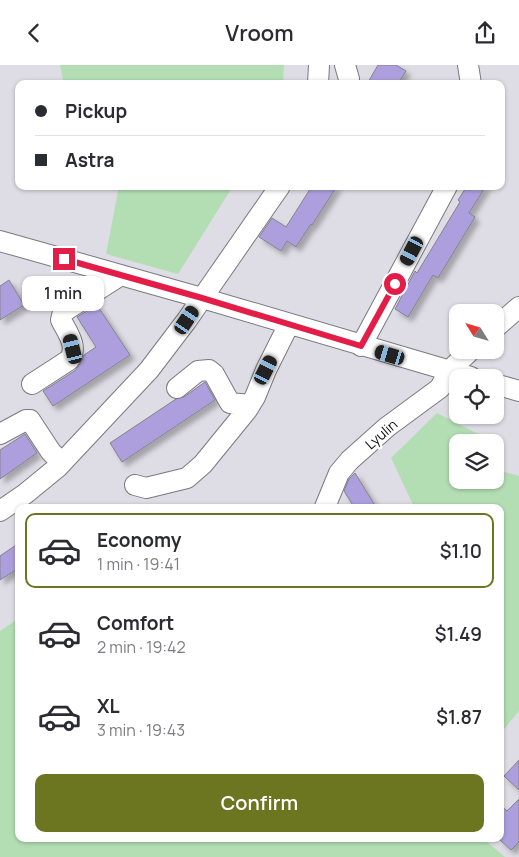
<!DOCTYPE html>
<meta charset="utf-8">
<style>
:root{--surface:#fff;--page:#f7f7f7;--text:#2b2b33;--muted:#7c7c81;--line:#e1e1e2;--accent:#6c751f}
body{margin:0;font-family:Manrope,sans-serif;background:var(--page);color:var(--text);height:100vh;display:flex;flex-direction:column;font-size:19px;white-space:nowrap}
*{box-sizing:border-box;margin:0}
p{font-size:16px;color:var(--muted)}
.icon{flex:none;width:28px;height:28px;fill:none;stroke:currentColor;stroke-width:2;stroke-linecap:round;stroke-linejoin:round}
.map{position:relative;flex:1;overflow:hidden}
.sheet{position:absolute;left:15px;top:439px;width:489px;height:338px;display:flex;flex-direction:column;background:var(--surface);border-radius:10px;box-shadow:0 1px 4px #0004}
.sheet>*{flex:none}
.banner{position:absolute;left:15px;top:15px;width:490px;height:110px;border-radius:10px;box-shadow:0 1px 4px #0004;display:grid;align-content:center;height:110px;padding:0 20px;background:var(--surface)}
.needle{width:32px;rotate:307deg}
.tools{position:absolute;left:449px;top:239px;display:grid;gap:10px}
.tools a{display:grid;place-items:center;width:55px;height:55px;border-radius:10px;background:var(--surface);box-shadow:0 1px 4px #0004;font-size:25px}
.end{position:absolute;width:22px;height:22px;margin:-11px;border:6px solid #e11d48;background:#fff;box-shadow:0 0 0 2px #fff}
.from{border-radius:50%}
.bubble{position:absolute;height:35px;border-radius:10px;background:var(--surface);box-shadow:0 1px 4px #0004;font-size:16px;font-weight:600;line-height:35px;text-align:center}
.car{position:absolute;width:15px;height:30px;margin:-15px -8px;border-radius:6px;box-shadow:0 0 4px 1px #0007;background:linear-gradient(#222 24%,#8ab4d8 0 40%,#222 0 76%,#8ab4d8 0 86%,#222 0)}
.banner b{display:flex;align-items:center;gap:18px;height:48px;font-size:19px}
.banner b+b{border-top:1px solid var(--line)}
.banner i{width:12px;height:12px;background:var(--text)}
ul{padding:9px 0 0;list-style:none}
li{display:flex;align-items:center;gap:15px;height:75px;margin:0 10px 8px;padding:0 10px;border:2px solid transparent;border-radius:10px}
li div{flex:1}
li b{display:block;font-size:19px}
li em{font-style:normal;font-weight:600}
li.current{border-color:var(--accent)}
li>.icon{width:45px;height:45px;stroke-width:1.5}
.action{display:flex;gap:10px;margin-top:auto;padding:10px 20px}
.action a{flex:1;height:58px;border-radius:10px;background:var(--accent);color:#fff;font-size:20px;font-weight:600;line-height:58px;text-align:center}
header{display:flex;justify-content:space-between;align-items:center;height:65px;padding:0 20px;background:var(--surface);font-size:22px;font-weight:600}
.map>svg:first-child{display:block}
.green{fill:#b3deb3}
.building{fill:#ad9fdd;stroke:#84838a;filter:url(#shadow)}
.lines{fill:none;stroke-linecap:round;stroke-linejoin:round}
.minor-casing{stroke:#7a7980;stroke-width:22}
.minor{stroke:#fff;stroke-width:20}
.route{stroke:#e11d48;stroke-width:6}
.labels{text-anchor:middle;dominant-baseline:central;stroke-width:5;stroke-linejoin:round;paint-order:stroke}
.street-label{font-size:14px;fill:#0d0d0f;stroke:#fff}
</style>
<header><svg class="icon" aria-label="back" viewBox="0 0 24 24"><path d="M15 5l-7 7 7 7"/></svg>Vroom<svg class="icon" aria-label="share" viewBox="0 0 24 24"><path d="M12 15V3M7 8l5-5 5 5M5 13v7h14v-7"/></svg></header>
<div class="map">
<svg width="519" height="792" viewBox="0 0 519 792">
<defs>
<filter id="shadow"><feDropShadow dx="4.5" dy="4.5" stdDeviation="2.5" flood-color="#0004"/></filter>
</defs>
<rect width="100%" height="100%" fill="#dedde5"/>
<path class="green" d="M 60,0 L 284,0 L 283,19 L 64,19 Z
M 119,121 L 233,121 L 178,209 L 106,189 Z
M 437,348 L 494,377 L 458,378 L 458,415 L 495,415 L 495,381 L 498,405 L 519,411 L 519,646 L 500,669 L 500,442 L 414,442 L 391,393 Z
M 19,553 L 19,772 L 481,772 L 505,792 L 0,792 L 0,566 Z"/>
<path class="building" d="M 378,0 L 396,0 L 406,6 L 398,19 L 367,19 Z
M 312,121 L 337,121 L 312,160 L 311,159 L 296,182 L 287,176 L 281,186 L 259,172 L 272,153 L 286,162 Z
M 467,121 L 486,121 L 469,148 L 475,152 L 438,213 L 433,210 L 408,252 L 395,244 L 415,206 L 417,208 L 460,137 L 458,135 Z
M 9,215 L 24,240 L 0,255 L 0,221 Z
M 97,240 L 130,290 L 53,341 L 43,326 L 76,305 L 82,296 L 84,290 L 96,282 L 77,252 Z
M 205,317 L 215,335 L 122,397 L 110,378 L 176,334 L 184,332 Z
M 25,369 L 37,388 L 0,414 L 0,385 Z
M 355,408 L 376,442 L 354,442 L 344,426 L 349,414 Z
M 19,478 L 19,503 L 0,515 L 0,491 Z
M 519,695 L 519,725 L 504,711 Z
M 519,734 L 519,777 L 511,785 L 500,775 L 500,740 L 507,746 Z"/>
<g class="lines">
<g class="minor-casing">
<path id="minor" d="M 345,0 L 349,14 L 348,19
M 468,0 L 471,19
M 318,19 L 319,0
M 0,176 L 202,233 L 471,312
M 495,263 L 519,242
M 361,281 L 447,121
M 32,319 L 69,295 C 79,282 67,267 61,255 L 63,247 L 121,210
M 495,319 L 519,326
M 177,323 L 198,306 L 209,305 L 214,309 L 230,338 L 250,340
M 0,369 L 26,355 L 30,355 L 51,387 L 62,398
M 135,420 L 146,423 L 187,413 L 203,399 L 247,345 L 255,332 L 266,305 L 289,259
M 325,442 L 339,408 L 350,395 L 387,362 L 440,323 L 449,306 L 471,285
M 0,446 L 25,429 L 58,402 L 149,305 L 187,255 L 280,121"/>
</g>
<use href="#minor" class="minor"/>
</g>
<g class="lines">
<path class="route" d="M 64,194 L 202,233 L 361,281 L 395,219"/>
</g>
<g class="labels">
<g class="street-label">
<text transform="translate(381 369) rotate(-41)">Lyulin</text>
</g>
</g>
</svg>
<div class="tools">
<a><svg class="needle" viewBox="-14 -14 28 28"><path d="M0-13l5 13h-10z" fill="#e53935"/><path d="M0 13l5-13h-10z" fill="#7c7c81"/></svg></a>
<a><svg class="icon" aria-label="locate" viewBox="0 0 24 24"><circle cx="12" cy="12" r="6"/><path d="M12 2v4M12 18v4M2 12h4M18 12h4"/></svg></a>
<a><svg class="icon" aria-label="layers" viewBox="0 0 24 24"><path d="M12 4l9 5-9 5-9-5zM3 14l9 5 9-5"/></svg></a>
</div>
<i class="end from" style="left:395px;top:219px"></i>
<i class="end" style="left:64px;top:194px"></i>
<div class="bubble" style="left:22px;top:211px;width:82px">1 min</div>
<i class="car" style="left:412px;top:186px;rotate:208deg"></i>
<i class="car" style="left:187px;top:255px;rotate:34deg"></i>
<i class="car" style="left:73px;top:284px;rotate:346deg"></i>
<i class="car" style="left:390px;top:290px;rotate:287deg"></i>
<i class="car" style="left:266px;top:305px;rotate:27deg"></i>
<div class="banner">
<b><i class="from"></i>Pickup</b>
<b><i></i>Astra</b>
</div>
<section class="sheet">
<ul>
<li class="current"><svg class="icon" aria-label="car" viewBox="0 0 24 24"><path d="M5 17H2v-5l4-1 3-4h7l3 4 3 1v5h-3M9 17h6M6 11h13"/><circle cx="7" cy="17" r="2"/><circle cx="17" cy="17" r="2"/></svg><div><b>Economy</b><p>1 min · 19:41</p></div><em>$1.10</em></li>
<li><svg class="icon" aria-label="car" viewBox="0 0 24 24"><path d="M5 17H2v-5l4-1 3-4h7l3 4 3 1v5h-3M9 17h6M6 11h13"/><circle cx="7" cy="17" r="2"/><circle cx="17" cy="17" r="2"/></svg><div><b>Comfort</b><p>2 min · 19:42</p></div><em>$1.49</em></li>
<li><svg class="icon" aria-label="car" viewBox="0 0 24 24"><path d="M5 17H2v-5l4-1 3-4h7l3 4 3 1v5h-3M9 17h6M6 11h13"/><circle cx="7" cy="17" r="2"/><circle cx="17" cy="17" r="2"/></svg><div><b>XL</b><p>3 min · 19:43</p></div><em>$1.87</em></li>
</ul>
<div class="action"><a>Confirm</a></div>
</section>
</div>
